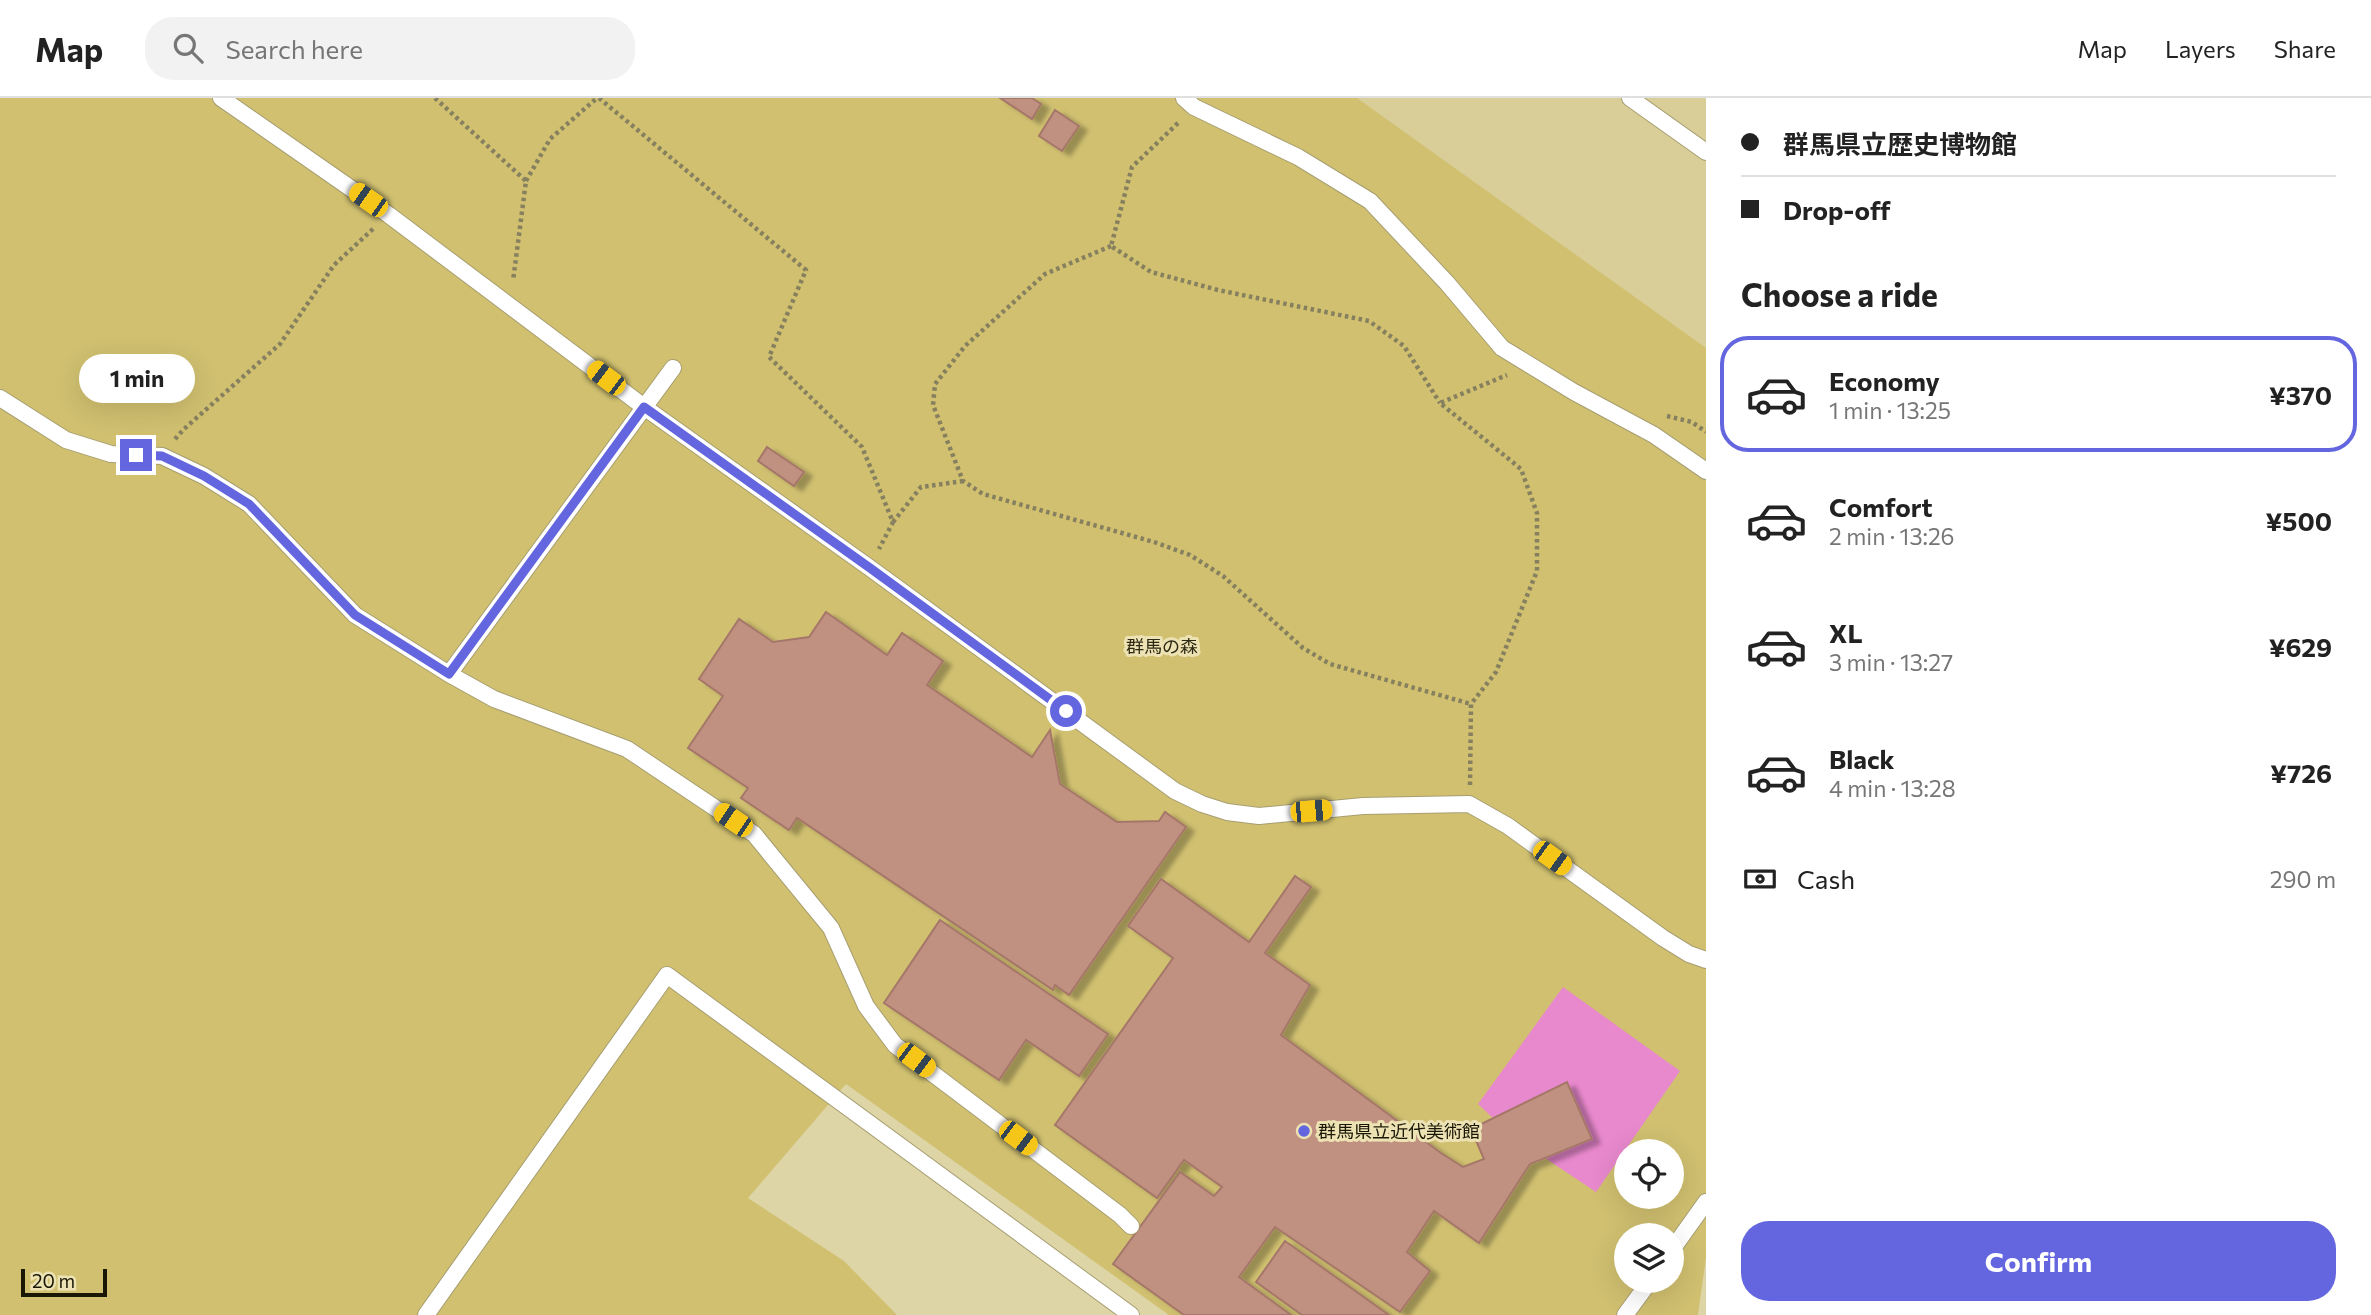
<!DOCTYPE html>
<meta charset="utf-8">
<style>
:root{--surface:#fff;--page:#f2f2f2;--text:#222;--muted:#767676;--line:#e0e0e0;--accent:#6466df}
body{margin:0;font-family:Commissioner,"Noto Sans JP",sans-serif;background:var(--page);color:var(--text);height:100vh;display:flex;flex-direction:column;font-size:26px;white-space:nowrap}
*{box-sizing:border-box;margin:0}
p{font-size:23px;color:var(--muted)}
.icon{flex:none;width:38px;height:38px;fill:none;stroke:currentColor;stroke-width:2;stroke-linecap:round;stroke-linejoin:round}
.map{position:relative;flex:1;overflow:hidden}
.details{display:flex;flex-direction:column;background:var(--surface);width:665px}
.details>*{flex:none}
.guide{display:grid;align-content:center;height:154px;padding:0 35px;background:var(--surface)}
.tools{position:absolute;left:1614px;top:1041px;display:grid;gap:14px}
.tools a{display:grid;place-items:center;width:70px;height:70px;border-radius:50%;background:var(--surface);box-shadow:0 7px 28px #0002;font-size:35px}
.scale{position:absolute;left:21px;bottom:18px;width:86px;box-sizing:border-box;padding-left:7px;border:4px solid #1b1706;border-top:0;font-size:19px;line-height:24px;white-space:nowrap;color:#1b1706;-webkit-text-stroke:5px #ece2b3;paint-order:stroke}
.end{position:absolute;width:32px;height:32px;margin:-16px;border:9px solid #6466df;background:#fff;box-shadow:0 0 0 4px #fff}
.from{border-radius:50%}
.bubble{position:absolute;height:49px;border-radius:24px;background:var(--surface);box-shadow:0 7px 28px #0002;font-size:23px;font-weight:700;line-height:49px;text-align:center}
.car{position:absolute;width:21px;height:42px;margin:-21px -10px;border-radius:9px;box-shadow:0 0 5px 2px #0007;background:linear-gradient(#f5c518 24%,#345 0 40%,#f5c518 0 76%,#345 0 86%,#f5c518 0)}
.guide b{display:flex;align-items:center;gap:24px;height:66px;font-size:26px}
.guide b+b{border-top:2px solid var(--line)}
.guide i{width:18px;height:18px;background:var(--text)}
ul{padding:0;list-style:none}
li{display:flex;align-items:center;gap:21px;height:116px;margin:0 14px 10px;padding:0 21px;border:4px solid transparent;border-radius:28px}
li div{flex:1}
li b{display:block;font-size:26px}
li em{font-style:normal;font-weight:700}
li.active{border-color:var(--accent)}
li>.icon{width:63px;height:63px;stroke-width:1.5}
h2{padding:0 35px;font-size:32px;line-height:84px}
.pay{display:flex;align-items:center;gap:18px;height:77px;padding:0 35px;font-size:26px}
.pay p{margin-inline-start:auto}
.action{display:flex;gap:14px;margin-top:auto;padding:14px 35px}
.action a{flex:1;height:80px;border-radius:28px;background:var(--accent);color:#fff;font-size:28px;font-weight:700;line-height:80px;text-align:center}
header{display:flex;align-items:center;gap:42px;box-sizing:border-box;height:98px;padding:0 35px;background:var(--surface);border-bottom:2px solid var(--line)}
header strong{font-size:33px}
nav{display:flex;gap:38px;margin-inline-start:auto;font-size:24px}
.search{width:490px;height:63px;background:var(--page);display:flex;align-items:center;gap:18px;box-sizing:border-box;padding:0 24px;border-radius:28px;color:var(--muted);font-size:26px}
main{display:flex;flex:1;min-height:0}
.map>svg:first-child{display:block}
.built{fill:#d9ce98}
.green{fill:#d0c070;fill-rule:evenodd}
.water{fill:#e888cd}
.building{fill:#c09081;stroke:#a57769;stroke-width:2;filter:url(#shadow)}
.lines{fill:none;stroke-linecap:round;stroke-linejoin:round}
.lane-casing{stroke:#a79e71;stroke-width:18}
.path{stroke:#87805f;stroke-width:4.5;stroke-dasharray:3.5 3.5;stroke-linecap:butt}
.lane{stroke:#fff;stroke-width:16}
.route{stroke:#6466df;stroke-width:9}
.poi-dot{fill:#6466df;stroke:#ece2b3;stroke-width:2.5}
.labels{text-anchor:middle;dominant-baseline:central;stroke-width:6;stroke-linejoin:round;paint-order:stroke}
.park-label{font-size:18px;fill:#2d2914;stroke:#ece2b3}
.poi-label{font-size:18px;fill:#1b1706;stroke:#ece2b3;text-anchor:start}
</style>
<header>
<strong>Map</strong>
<div class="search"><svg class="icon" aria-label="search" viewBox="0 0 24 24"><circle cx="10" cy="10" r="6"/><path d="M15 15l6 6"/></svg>Search here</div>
<nav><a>Map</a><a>Layers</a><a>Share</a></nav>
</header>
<main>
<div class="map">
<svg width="1706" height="1217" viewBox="0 0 1706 1217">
<defs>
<filter id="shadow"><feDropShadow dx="8" dy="4.5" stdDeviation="2" flood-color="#0004"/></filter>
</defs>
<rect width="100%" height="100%" fill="#ded5a7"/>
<path class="built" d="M 1326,0 L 1706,0 L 1706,275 Z"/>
<path class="green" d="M 0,0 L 1357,0 L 1706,250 L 1706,1159 L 1698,1217 L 1169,1217 L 846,986 L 748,1100 L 844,1163 L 897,1217 L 0,1217 ZM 1626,1054 L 1671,1054 L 1671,1099 L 1626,1099 ZM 1626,1138 L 1671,1138 L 1671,1183 L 1626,1183 Z"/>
<path class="water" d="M 1563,889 L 1680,973 L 1596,1094 L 1545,1060 L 1592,1041 L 1493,1020 L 1478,1006 Z"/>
<path class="building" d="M 1000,0 L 1032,0 L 1041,6 L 1032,21 Z
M 1055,12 L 1079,28 L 1062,53 L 1039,38 Z
M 767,349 L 804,374 L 794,388 L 758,363 Z
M 826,514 L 887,557 L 902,535 L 943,563 L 927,587 L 1032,659 L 1050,632 L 1060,686 L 1117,724 L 1159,723 L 1165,714 L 1186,729 L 1069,897 L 1055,887 L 1053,892 L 797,720 L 789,732 L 741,700 L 748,690 L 688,650 L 723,598 L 699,581 L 739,521 L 773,544 L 809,539 Z
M 1295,778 L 1311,789 L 1265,855 L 1310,887 L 1281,937 L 1441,1055 L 1463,1069 L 1484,1061 L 1471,1031 L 1567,984 L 1592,1041 L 1530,1066 L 1479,1145 L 1434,1113 L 1407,1154 L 1430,1173 L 1400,1214 L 1275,1129 L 1239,1179 L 1291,1217 L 1184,1217 L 1113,1166 L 1180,1074 L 1214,1098 L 1222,1089 L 1184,1062 L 1157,1100 L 1055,1027 L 1173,860 L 1128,828 L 1161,781 L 1249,844 Z
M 940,822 L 1108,936 L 1079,978 L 1026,942 L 999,982 L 884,905 Z
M 1285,1143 L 1389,1217 L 1302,1217 L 1256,1184 Z"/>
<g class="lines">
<g class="lane-casing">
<path id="lane" d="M 221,0 L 389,117 L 644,309 L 870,470 L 1175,693 L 1202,706 L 1227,714 L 1259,718 L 1363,708 L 1469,706 L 1508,728 L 1663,840 L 1689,856 L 1706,862
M 1184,0 L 1194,9 L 1298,59 L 1370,103 L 1447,185 L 1502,250 L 1574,294 L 1654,337 L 1706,373
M 1630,0 L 1706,54
M 0,300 L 66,342 L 111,356 L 162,358 L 204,378 L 249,406 L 355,517 L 449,576 L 494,601 L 627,651 L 754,736 L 831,830 L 866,908 L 895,947 L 1120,1117 L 1131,1128
M 449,576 L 673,270
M 1671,1153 L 1706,1104
M 426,1217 L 667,877 L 1131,1217
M 1625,1217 L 1650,1183"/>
</g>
<path class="path" d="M 435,0 L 526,83 L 513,183
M 599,0 L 806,172 L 769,259 L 862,349 L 893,424 L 879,451
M 1178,25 L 1132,69 L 1111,148 L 1151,174 L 1218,192 L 1369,223 L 1404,248 L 1440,305
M 526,83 L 550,41 L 597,0
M 1111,148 L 1045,176 L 965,248 L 935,286 L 933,307 L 963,383 L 983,396 L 1154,444 L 1190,457 L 1223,478 L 1303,550 L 1330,566 L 1471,606
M 1667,318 L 1692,324 L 1706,334
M 175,341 L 184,331 L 280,246 L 334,167 L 374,130
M 893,424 L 921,389 L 963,383
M 1470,687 L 1471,606 L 1496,574 L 1537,473 L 1537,415 L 1521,371 L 1440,305 L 1507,277"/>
<use href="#lane" class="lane"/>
</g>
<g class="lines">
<path class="route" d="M 136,357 L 162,358 L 204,378 L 249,406 L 355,517 L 449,576 L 644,309 L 870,470 L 1066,613"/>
</g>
<circle class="poi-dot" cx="1304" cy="1033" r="7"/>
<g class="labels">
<g class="park-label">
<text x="1162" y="548">群馬の森</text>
</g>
<g class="poi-label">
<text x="1318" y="1033">群馬県立近代美術館</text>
</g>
</g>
</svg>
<div class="tools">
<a><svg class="icon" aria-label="locate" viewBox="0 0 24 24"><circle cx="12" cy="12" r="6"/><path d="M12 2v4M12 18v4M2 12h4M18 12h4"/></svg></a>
<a><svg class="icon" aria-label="layers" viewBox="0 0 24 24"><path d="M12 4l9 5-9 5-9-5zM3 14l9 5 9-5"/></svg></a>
</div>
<div class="scale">20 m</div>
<i class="end from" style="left:1066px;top:613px"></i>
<i class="end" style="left:136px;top:357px"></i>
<div class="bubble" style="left:79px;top:256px;width:116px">1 min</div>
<i class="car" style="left:368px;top:102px;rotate:305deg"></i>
<i class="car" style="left:606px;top:280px;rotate:307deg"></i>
<i class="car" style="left:1311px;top:713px;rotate:85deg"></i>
<i class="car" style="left:733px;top:722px;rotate:304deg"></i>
<i class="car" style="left:1552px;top:760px;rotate:126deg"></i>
<i class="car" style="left:916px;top:962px;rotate:127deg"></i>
<i class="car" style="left:1018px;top:1040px;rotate:127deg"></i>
</div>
<section class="details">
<div class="guide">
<b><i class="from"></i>群馬県立歴史博物館</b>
<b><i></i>Drop-off</b>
</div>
<h2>Choose a ride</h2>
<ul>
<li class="active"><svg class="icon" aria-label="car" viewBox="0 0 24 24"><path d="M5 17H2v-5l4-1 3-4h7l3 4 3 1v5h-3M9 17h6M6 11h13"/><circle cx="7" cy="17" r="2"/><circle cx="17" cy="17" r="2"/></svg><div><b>Economy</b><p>1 min · 13:25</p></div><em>¥370</em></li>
<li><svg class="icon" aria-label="car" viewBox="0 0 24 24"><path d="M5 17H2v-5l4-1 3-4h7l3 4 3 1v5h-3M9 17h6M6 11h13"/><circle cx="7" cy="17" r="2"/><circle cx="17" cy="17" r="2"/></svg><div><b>Comfort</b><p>2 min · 13:26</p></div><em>¥500</em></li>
<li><svg class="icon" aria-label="car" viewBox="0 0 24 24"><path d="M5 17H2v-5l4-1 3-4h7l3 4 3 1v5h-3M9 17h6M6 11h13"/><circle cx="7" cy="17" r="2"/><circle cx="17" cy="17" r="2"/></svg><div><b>XL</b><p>3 min · 13:27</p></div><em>¥629</em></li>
<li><svg class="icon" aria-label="car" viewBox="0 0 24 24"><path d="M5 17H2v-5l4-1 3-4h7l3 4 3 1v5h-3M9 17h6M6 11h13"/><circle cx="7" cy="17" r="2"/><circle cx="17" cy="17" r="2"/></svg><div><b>Black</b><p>4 min · 13:28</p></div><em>¥726</em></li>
</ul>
<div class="pay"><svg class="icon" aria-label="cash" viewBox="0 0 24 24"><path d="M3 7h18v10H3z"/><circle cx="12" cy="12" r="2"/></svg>Cash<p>290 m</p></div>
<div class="action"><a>Confirm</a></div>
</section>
</main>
